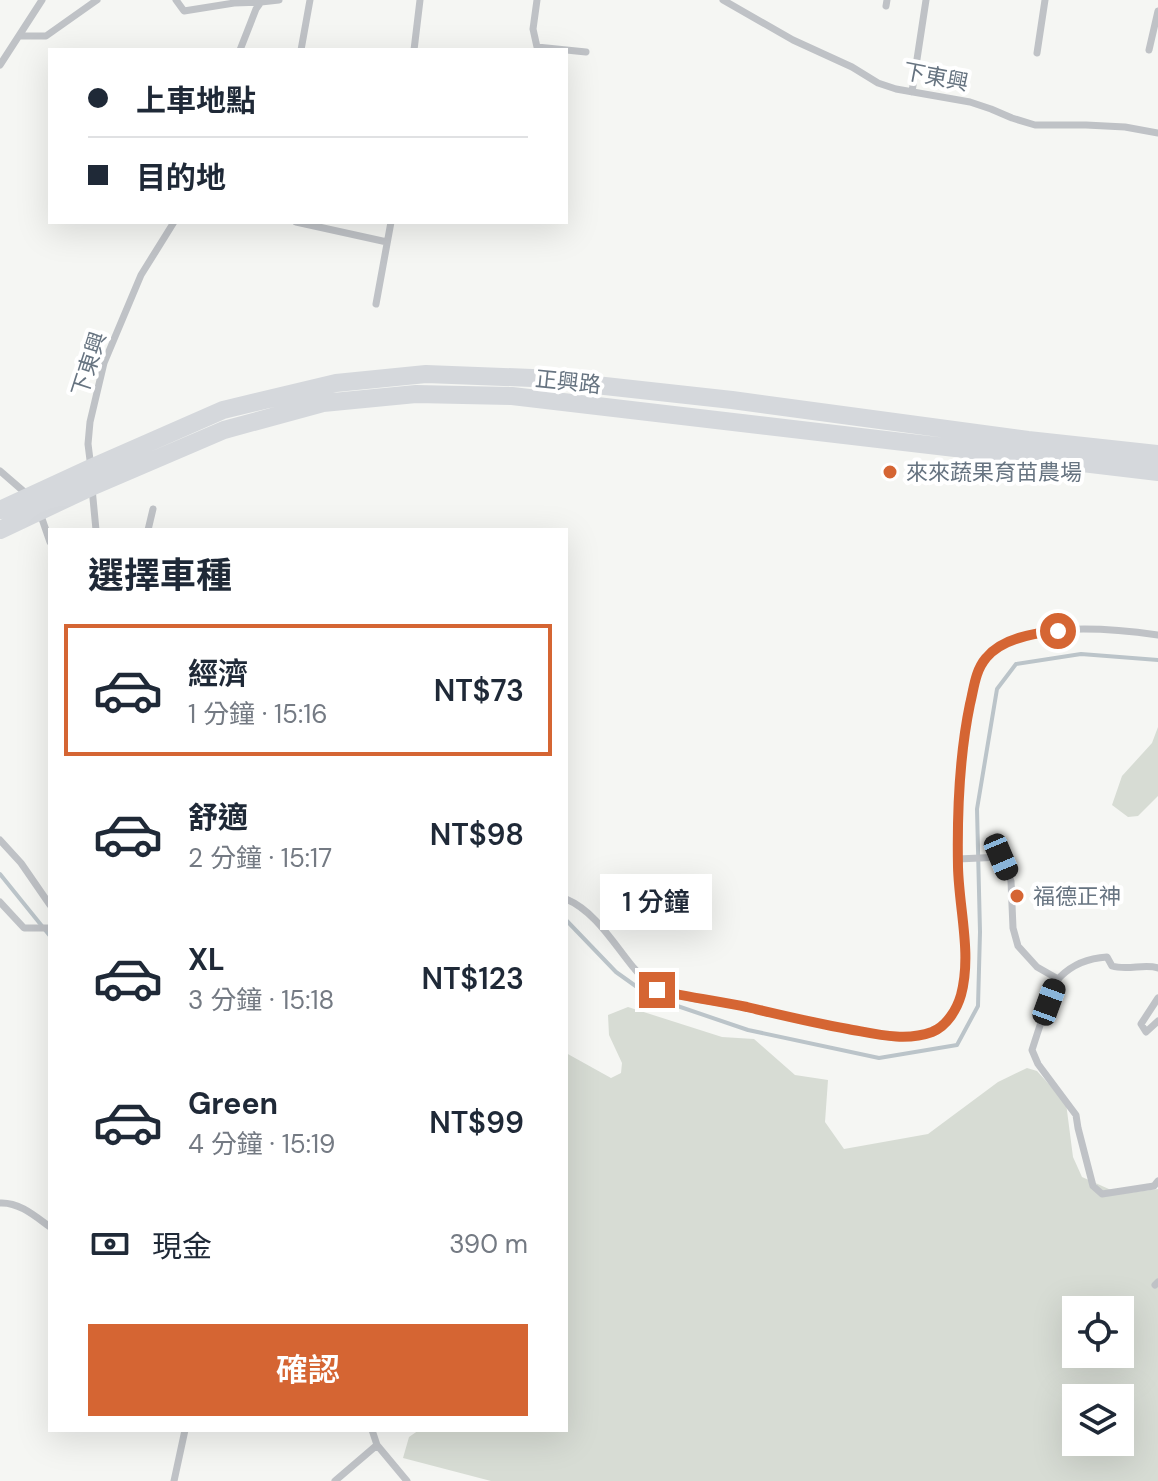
<!DOCTYPE html>
<html lang="zh-TW">
<meta charset="utf-8">
<style>
:root{--surface:#fff;--page:#f2f2f3;--text:#1f2937;--muted:#747a83;--line:#e0e1e3;--accent:#d56533}
body{margin:0;font-family:"DM Sans","Noto Sans TC",sans-serif;background:var(--page);color:var(--text);height:100vh;display:flex;flex-direction:column;font-size:30px;white-space:nowrap}
*{box-sizing:border-box;margin:0}
p{font-size:26px;color:var(--muted)}
.icon{flex:none;width:44px;height:44px;fill:none;stroke:currentColor;stroke-width:2;stroke-linecap:round;stroke-linejoin:round}
.map{position:relative;flex:1;overflow:hidden}
.side{position:absolute;left:48px;top:528px;width:520px;height:904px;display:flex;flex-direction:column;background:var(--surface);border-radius:0px;box-shadow:0 8px 32px #0002}
.side>*{flex:none}
.banner{position:absolute;left:48px;top:48px;width:520px;height:176px;border-radius:0px;box-shadow:0 8px 32px #0002;display:grid;align-content:center;height:176px;padding:0 40px;background:var(--surface)}
.fabs{position:absolute;left:1062px;top:1296px;display:grid;gap:16px}
.fabs a{display:grid;place-items:center;width:72px;height:72px;border-radius:0px;background:var(--surface);box-shadow:0 8px 32px #0002;font-size:40px}
.end{position:absolute;width:36px;height:36px;margin:-18px;border:10px solid #d56533;background:#fff;box-shadow:0 0 0 4px #fff}
.from{border-radius:50%}
.bubble{position:absolute;height:56px;border-radius:0px;background:var(--surface);box-shadow:0 8px 32px #0002;font-size:26px;font-weight:600;line-height:56px;text-align:center}
.car{position:absolute;width:24px;height:48px;margin:-24px -12px;border-radius:10px;box-shadow:0 0 6px 2px #0007;background:linear-gradient(#222 24%,#8ab4d8 0 40%,#222 0 76%,#8ab4d8 0 86%,#222 0)}
.banner b{display:flex;align-items:center;gap:28px;height:76px;font-size:30px}
.banner b+b{border-top:2px solid var(--line)}
.banner i{width:20px;height:20px;background:var(--text)}
ul{padding:0;list-style:none}
li{display:flex;align-items:center;gap:24px;height:132px;margin:0 16px 12px;padding:0 24px;border:4px solid transparent;border-radius:0px}
li div{flex:1}
li b{display:block;font-size:30px}
li em{font-style:normal;font-weight:600}
li.on{border-color:var(--accent)}
li>.icon{width:72px;height:72px;stroke-width:1.5}
h2{padding:0 40px;font-size:36px;line-height:96px}
.pay{display:flex;align-items:center;gap:20px;height:88px;padding:0 40px;font-size:30px}
.pay p{margin-inline-start:auto}
.primary-button{display:flex;gap:16px;margin-top:auto;padding:16px 40px}
.primary-button a{flex:1;height:92px;border-radius:0px;background:var(--accent);color:#fff;font-size:32px;font-weight:600;line-height:92px;text-align:center}
.map>svg:first-child{display:block}
.green{fill:#d7dcd4;fill-rule:evenodd}
.lines{fill:none;stroke-linecap:round;stroke-linejoin:round}
.stream{stroke:#bbc4c9;stroke-width:4}
.service{stroke:#bfc2c6;stroke-width:7}
.secondary{stroke:#d5d8dc;stroke-width:18}
.route{stroke:#d56533;stroke-width:10}
.poi-dot{fill:#d56533;stroke:#fff;stroke-width:3}
.labels{text-anchor:middle;dominant-baseline:central;stroke-width:8;stroke-linejoin:round;paint-order:stroke}
.street-label{font-size:22px;fill:#677481;stroke:#fff}
.poi-label{font-size:22px;fill:#677481;stroke:#fff;text-anchor:start}
</style>
<div class="map">
<svg width="1158" height="1481" viewBox="0 0 1158 1481">
<rect width="100%" height="100%" fill="#f5f6f3"/>
<path class="green" d="M 1158,727 L 1158,796 L 1138,816 L 1128,817 L 1112,805 L 1122,776 L 1152,743 Z
M 628,1007 L 722,1037 L 754,1039 L 795,1075 L 828,1080 L 825,1122 L 844,1149 L 928,1134 L 998,1082 L 1027,1068 L 1037,1071 L 1066,1103 L 1073,1157 L 1082,1177 L 1120,1194 L 1158,1189 L 1158,1481 L 491,1481 L 403,1458 L 409,1437 L 419,1430 L 566,1430 L 566,1053 L 611,1078 L 621,1073 L 622,1063 L 609,1035 L 608,1015 ZM 1076,1310 L 1120,1310 L 1120,1354 L 1076,1354 ZM 1076,1398 L 1120,1398 L 1120,1442 L 1076,1442 Z"/>
<g class="lines">
<path class="stream" d="M 0,874 L 50,936
M 566,920 L 616,972 L 651,997 L 748,1030 L 879,1058 L 957,1045 L 978,1006 L 980,932 L 977,809 L 997,689 L 1016,664 L 1081,654 L 1158,660"/>
<path class="service" d="M 176,0 L 184,11 L 234,3 L 261,2
M 537,0 L 533,29 L 537,47 L 586,52
M 723,0 L 793,40 L 852,67 L 878,83 L 896,89 L 970,102 L 991,109 L 1012,118 L 1035,125 L 1086,125 L 1125,127 L 1158,133
M 886,6 L 887,0
M 19,36 L 46,36 L 97,0
M 240,50 L 256,9 L 261,2 L 279,0
M 301,50 L 310,0
M 414,50 L 420,0
M 1149,50 L 1158,11
M 1037,53 L 1045,0
M 0,65 L 42,0
M 912,92 L 926,0
M 296,222 L 387,242
M 376,304 L 391,222
M 91,468 L 88,444 L 90,422 L 104,363 L 141,275 L 174,222
M 0,471 L 29,496
M 92,488 L 96,530
M 40,513 L 50,542
M 148,530 L 153,509
M 0,840 L 21,863 L 50,905
M 958,859 L 1001,857 L 1011,881 L 1013,928 L 1018,946 L 1037,967 L 1058,979
M 566,899 C 595,911 614,944 633,967 C 641,976 649,986 660,990 C 687,1000 716,1001 743,1007 C 781,1014 818,1024 856,1031 C 867,1033 880,1036 891,1037 C 906,1038 926,1037 938,1029 C 950,1021 958,1007 961,994 C 972,953 959,909 958,868 C 957,824 958,778 965,735 C 967,718 971,685 978,670 C 1005,617 1109,628 1158,635
M 0,902 L 24,928 L 50,928
M 1158,968 C 1145,963 1128,971 1112,966 L 1107,957 C 1089,958 1073,964 1060,977 C 1052,985 1037,1035 1032,1050 L 1038,1064 L 1076,1115 L 1078,1128 L 1093,1186 L 1102,1194 L 1154,1186 L 1158,1181
M 1158,998 L 1141,1024 L 1146,1032 L 1158,1021
M 0,1203 C 19,1202 35,1216 50,1227
M 1155,1285 L 1158,1282
M 377,1445 L 407,1481
M 174,1481 L 185,1430
M 335,1481 L 377,1445 L 372,1430"/>
<path class="secondary" d="M 0,510 L 91,468 L 223,410 L 336,383 L 426,374 L 532,378 L 732,400 L 1028,440 L 1158,454
M 0,530 L 91,487 L 224,430 L 323,403 L 416,394 L 512,396 L 1158,472"/>
</g>
<g class="lines">
<path class="route" d="M 657,990 C 687,997 717,1001 747,1007 C 781,1015 814,1023 848,1029 C 876,1034 905,1042 932,1032 C 947,1026 957,1009 961,995 C 972,954 959,909 958,867 C 957,813 959,757 970,704 C 974,688 975,671 986,658 C 1002,638 1034,633 1058,631"/>
</g>
<g class="poi-dot">
<circle cx="890" cy="472" r="8"/>
<circle cx="1017" cy="896" r="8"/>
</g>
<g class="labels">
<g class="street-label">
<text transform="translate(936 77) rotate(11)">下東興</text>
<text transform="translate(89 364) rotate(-72)">下東興</text>
<text transform="translate(568 382) rotate(6)">正興路</text>
</g>
<g class="poi-label">
<text x="906" y="472">來來蔬果育苗農場</text>
<text x="1033" y="896">福德正神</text>
</g>
</g>
</svg>
<div class="fabs">
<a><svg class="icon" aria-label="locate" viewBox="0 0 24 24"><circle cx="12" cy="12" r="6"/><path d="M12 2v4M12 18v4M2 12h4M18 12h4"/></svg></a>
<a><svg class="icon" aria-label="layers" viewBox="0 0 24 24"><path d="M12 4l9 5-9 5-9-5zM3 14l9 5 9-5"/></svg></a>
</div>
<i class="end from" style="left:1058px;top:631px"></i>
<i class="end" style="left:657px;top:990px"></i>
<div class="bubble" style="left:600px;top:874px;width:112px">1 分鐘</div>
<i class="car" style="left:1001px;top:857px;rotate:157deg"></i>
<i class="car" style="left:1049px;top:1002px;rotate:20deg"></i>
<div class="banner">
<b><i class="from"></i>上車地點</b>
<b><i></i>目的地</b>
</div>
<section class="side">
<h2>選擇車種</h2>
<ul>
<li class="on"><svg class="icon" aria-label="car" viewBox="0 0 24 24"><path d="M5 17H2v-5l4-1 3-4h7l3 4 3 1v5h-3M9 17h6M6 11h13"/><circle cx="7" cy="17" r="2"/><circle cx="17" cy="17" r="2"/></svg><div><b>經濟</b><p>1 分鐘 · 15:16</p></div><em>NT$73</em></li>
<li><svg class="icon" aria-label="car" viewBox="0 0 24 24"><path d="M5 17H2v-5l4-1 3-4h7l3 4 3 1v5h-3M9 17h6M6 11h13"/><circle cx="7" cy="17" r="2"/><circle cx="17" cy="17" r="2"/></svg><div><b>舒適</b><p>2 分鐘 · 15:17</p></div><em>NT$98</em></li>
<li><svg class="icon" aria-label="car" viewBox="0 0 24 24"><path d="M5 17H2v-5l4-1 3-4h7l3 4 3 1v5h-3M9 17h6M6 11h13"/><circle cx="7" cy="17" r="2"/><circle cx="17" cy="17" r="2"/></svg><div><b>XL</b><p>3 分鐘 · 15:18</p></div><em>NT$123</em></li>
<li><svg class="icon" aria-label="car" viewBox="0 0 24 24"><path d="M5 17H2v-5l4-1 3-4h7l3 4 3 1v5h-3M9 17h6M6 11h13"/><circle cx="7" cy="17" r="2"/><circle cx="17" cy="17" r="2"/></svg><div><b>Green</b><p>4 分鐘 · 15:19</p></div><em>NT$99</em></li>
</ul>
<div class="pay"><svg class="icon" aria-label="cash" viewBox="0 0 24 24"><path d="M3 7h18v10H3z"/><circle cx="12" cy="12" r="2"/></svg>現金<p>390 m</p></div>
<div class="primary-button"><a>確認</a></div>
</section>
</div>
